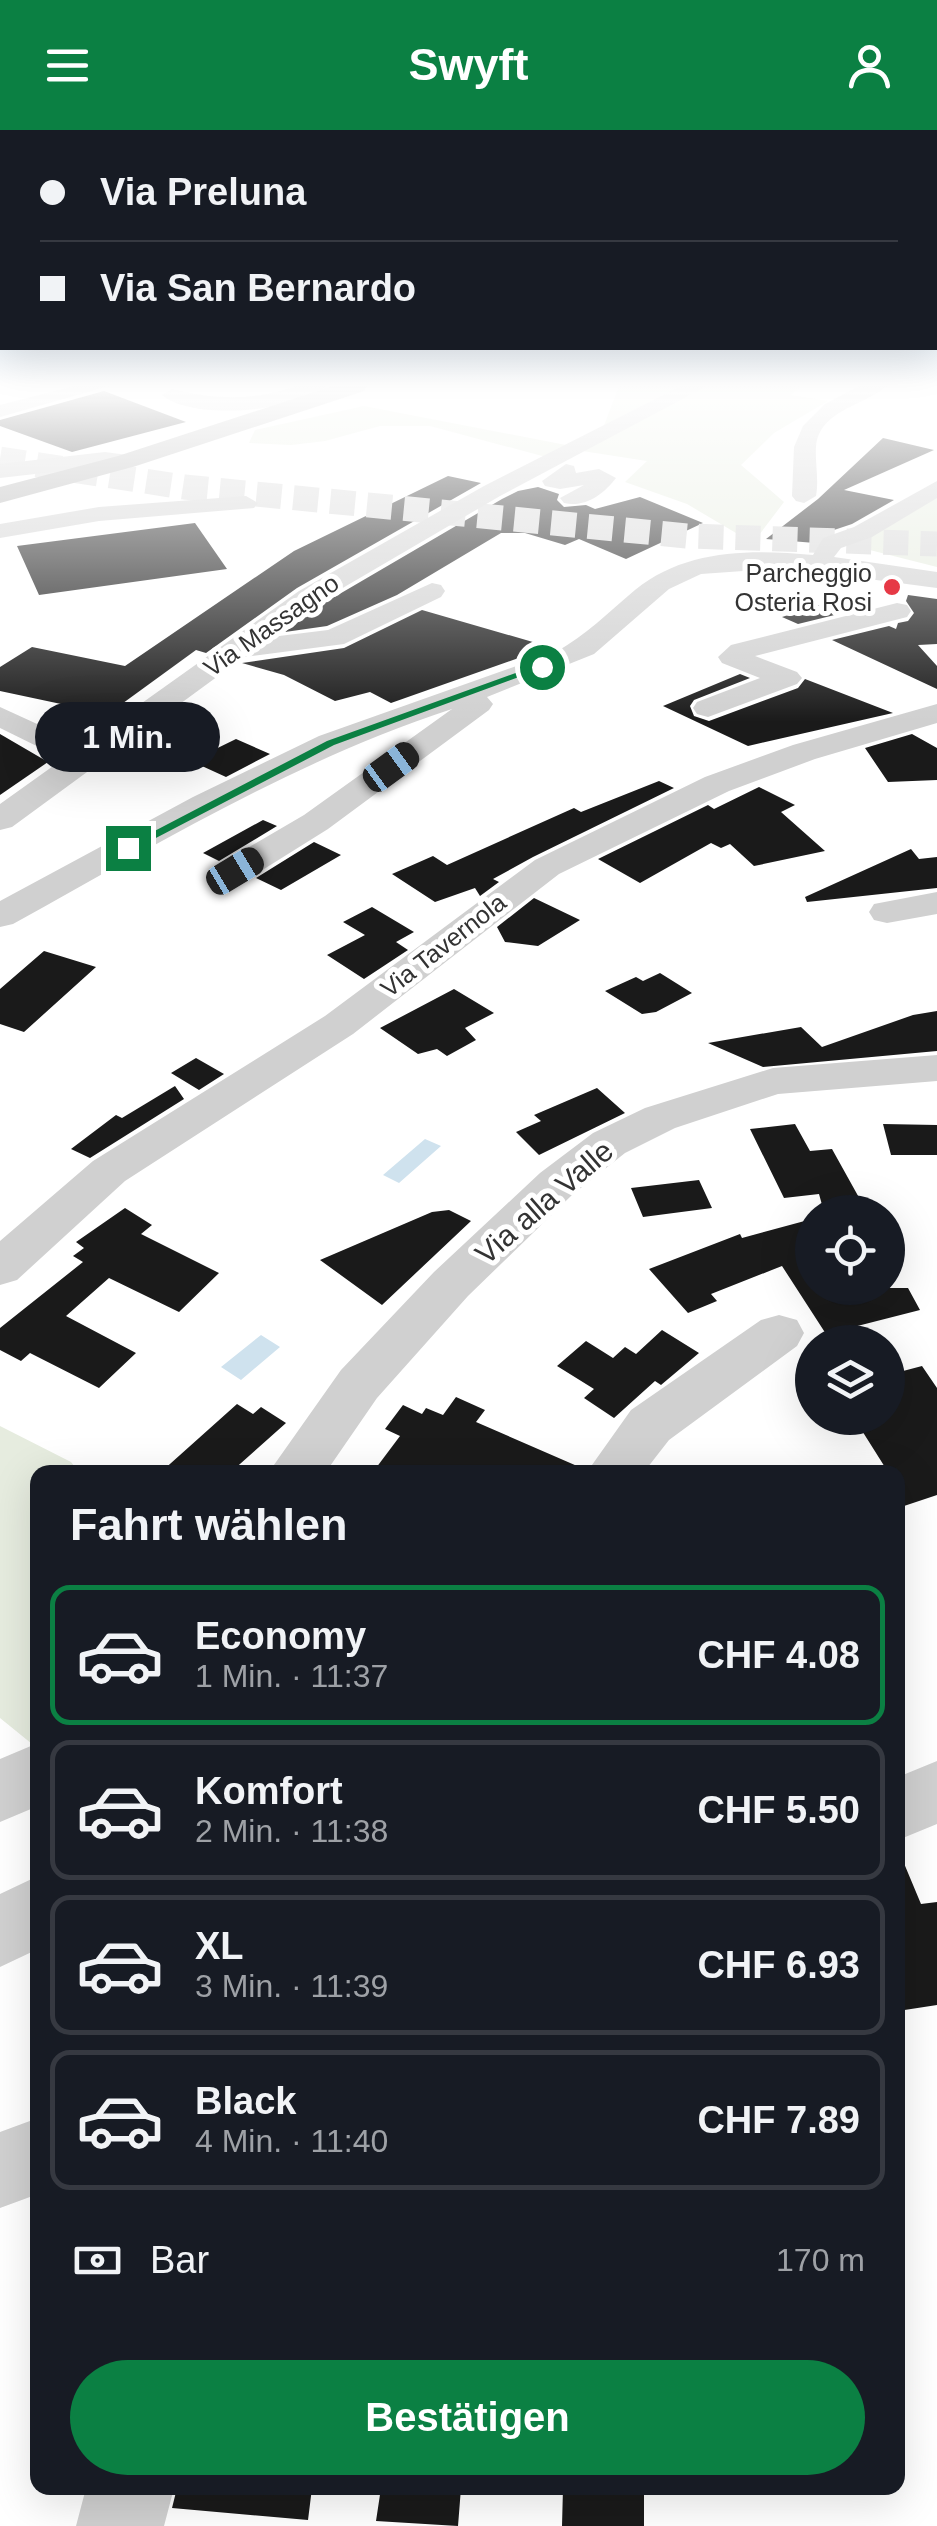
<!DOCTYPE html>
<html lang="de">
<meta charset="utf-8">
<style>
:root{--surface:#171b24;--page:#242831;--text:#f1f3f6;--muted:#9ea1a6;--line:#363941;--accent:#0b8043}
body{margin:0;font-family:Helvetica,sans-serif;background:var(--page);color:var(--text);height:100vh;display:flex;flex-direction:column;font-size:38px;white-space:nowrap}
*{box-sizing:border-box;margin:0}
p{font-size:32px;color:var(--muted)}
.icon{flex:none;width:55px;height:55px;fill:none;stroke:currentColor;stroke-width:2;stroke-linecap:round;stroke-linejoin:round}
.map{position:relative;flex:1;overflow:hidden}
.side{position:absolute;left:30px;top:1335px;width:875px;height:1030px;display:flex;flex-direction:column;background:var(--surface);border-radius:20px;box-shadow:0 10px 40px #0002}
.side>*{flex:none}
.top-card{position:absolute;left:0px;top:0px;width:938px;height:220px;box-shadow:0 10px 40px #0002;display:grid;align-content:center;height:220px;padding:0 40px;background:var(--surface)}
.buttons{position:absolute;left:795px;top:1065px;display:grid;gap:20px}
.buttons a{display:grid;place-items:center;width:110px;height:110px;border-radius:50%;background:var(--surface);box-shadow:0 10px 40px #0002;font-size:50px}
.end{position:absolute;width:45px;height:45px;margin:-22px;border:12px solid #0b8043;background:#fff;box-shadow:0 0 0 5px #fff}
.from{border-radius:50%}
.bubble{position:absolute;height:70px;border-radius:35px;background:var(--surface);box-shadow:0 10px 40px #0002;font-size:32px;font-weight:600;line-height:70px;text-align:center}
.car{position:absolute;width:30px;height:60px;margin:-30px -15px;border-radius:12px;box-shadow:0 0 8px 2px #0007;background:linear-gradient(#222 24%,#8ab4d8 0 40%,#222 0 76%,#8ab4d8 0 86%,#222 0)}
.top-card b{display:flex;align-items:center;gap:35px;height:95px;font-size:38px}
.top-card b+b{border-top:2px solid var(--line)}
.top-card i{width:25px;height:25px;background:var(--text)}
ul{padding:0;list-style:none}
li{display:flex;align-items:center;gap:30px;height:140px;margin:0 20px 15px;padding:0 20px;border:5px solid var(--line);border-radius:20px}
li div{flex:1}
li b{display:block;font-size:38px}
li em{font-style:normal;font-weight:600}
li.active{border-color:var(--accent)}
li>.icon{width:90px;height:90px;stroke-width:1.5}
h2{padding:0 40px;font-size:45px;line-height:120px}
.pay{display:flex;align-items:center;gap:25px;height:110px;padding:0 40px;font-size:38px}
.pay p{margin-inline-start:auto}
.button{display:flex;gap:20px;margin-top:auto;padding:20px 40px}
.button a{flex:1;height:115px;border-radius:60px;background:var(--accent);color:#fff;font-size:40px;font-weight:600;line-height:115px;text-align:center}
header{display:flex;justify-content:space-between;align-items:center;height:130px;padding:0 40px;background:var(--accent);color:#fff;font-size:45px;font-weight:600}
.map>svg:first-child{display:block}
.green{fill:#e6ecdf}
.water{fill:#cfe2ee}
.building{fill:#1a1a1a}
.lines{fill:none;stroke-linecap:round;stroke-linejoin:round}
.highway-tunnel{stroke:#d6d6d6;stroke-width:25;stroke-dasharray:25 12;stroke-linecap:butt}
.minor{fill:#d0d0d0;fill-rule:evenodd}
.major{fill:#ababab;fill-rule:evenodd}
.route{fill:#0b8043}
.poi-dot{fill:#e63946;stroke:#fff;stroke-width:4}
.labels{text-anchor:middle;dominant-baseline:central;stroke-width:10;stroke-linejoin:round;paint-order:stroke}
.far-poi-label{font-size:25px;fill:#333;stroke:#fff;text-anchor:end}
.far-street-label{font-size:25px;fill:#333;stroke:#fff}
.street-label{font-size:30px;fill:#333;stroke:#fff}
</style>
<header><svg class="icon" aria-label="menu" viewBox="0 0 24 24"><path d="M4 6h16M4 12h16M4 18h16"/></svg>Swyft<svg class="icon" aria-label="person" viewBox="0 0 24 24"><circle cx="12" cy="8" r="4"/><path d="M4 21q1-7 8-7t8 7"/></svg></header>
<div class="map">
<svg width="937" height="2396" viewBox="0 0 937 2396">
<rect width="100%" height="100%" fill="#fff"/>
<path class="green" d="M 619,256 L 802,256 L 791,265 L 828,271 L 774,303 L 741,335 L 784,372 L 759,405 L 736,403 L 687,374 L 625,352 L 647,331 L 563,318 L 546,327 L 430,296 L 380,296 L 325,311 L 291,315 L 249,313 L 255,300 L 364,276 L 566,315 L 600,306 Z
M 937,365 L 937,437 L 850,415 Z
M 0,1296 L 71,1332 L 79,1342 L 38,1342 L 37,1618 L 0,1588 Z"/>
<path class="water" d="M 425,1009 L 441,1016 L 399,1053 L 383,1045 Z
M 261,1205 L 280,1217 L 241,1250 L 221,1237 Z"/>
<path class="building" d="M 104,261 L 186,292 L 72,322 L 0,296 L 0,290 Z
M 883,308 L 934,320 L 844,360 L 894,370 L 852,394 L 822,404 L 815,413 L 766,409 L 818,369 Z
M 448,346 L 481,353 L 297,458 L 206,523 L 196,520 L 108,584 L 0,561 L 0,537 L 32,517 L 125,536 L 294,421 Z
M 538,357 L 559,364 L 557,370 L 564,377 L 586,375 L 595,379 L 640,367 L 703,393 L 626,429 L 579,409 L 565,415 L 525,403 L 501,403 L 397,465 L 327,496 L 285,502 L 319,476 L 502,369 L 518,361 Z
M 195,393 L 227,439 L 39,465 L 17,416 Z
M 908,465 L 937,469 L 937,514 L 918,515 L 937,536 L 937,559 L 832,510 L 889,496 L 896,499 L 898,493 L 908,491 L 914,483 L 906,471 Z
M 836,470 L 855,480 L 798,494 L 782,487 Z
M 422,480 L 550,517 L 391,573 L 370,562 L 335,571 L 284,545 L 242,533 L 344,518 Z
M 740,544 L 750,548 L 694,570 L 690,576 L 694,586 L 709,591 L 798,558 L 805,549 L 893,583 L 748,616 L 663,576 Z
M 0,604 L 48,632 L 0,665 Z
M 912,604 L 937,618 L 937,650 L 888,652 L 865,618 Z
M 236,609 L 270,624 L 226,647 L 191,631 Z
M 659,651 L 674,658 L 533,727 L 493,749 L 499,752 L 480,766 L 475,758 L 435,772 L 392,744 L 433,726 L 447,735 L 574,678 L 581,682 Z
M 759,657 L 795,675 L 781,682 L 825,721 L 754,736 L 730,714 L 721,718 L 711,713 L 640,753 L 598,729 L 708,675 L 714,679 Z
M 263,690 L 277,696 L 219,731 L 203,723 Z
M 314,712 L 341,725 L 281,760 L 256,748 Z
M 911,719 L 919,729 L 937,727 L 937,758 L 807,772 L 805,767 Z
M 534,768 L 580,790 L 538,816 L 505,812 L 497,797 Z
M 372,777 L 414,802 L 396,812 L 408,820 L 364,849 L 327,825 L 365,805 L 343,792 Z
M 44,821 L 96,837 L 24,902 L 0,894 L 0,859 Z
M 660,843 L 692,863 L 656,882 L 642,884 L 605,861 L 636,847 L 643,851 Z
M 454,859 L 494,883 L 465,898 L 476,910 L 447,926 L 437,919 L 418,924 L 380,898 Z
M 937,881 L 937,921 L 763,937 L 708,913 L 801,897 L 822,917 L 913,885 Z
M 196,928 L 224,944 L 199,960 L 171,943 Z
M 175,956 L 184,969 L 90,1028 L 71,1019 L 116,985 L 122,988 Z
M 597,958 L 625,983 L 539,1025 L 516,1002 L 541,991 L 534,985 Z
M 795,994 L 810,1021 L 832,1019 L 867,1082 L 824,1082 L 819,1064 L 784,1068 L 750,999 Z
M 883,994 L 937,995 L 937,1025 L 891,1025 Z
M 699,1050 L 712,1078 L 643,1087 L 631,1058 Z
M 125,1078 L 152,1095 L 141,1104 L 219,1143 L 179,1182 L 109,1148 L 66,1186 L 136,1223 L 99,1258 L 30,1223 L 21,1231 L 0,1220 L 0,1198 L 83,1132 L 73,1126 L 84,1118 L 76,1112 Z
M 449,1080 L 471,1091 L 382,1175 L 320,1130 L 432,1082 Z
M 812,1089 L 812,1158 L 908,1158 L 920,1180 L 826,1204 L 782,1136 L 711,1164 L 717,1171 L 688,1183 L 649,1139 L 740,1104 L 742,1108 Z
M 662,1200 L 699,1223 L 661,1255 L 655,1251 L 614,1288 L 584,1268 L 594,1259 L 557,1236 L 586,1211 L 613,1228 L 625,1217 L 636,1224 Z
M 922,1236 L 937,1258 L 937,1365 L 898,1378 L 898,1342 L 888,1342 L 854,1288 L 888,1288 L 888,1245 Z
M 456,1267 L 485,1280 L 476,1292 L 584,1339 L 583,1342 L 373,1342 L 400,1306 L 385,1299 L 403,1275 L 422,1284 L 426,1278 L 443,1285 Z
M 237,1274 L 253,1284 L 261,1277 L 286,1293 L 231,1342 L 161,1342 Z
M 898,1719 L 921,1774 L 937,1772 L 937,1875 L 898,1881 Z
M 177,2358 L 312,2358 L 308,2390 L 172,2378 Z
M 381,2358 L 461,2358 L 458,2396 L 376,2391 Z
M 563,2358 L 644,2358 L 644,2396 L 562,2396 Z"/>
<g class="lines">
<path class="highway-tunnel" d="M 0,329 L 184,357 L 687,406 L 937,414"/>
<path class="minor" d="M 74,256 L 109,256 L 0,287 L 0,275 Z
M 296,256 L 326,256 C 296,282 192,291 162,265 L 172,259 C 215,270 254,271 296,256 Z
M 681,256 L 707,256 L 500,366 L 317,473 L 271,507 L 328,500 L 432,453 L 441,455 L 445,461 L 441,467 L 344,514 L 244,527 L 12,697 L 0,700 L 0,674 L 63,629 L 0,598 L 0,577 L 83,615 L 299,461 L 484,356 Z
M 859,256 L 887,256 C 864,276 819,280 816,317 C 815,334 819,349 816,366 L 804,373 L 796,371 L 792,366 L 794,317 L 803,296 L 825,274 Z
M 105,322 L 135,326 L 138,331 L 127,338 L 105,336 L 0,348 L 0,334 Z
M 566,334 L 574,336 L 576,343 L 599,339 L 616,348 C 604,364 585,378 564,373 L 560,368 L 584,355 L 560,359 L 545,356 L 542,351 Z
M 937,351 L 937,368 L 872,407 L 841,418 L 834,427 L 937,442 L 937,458 L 785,438 L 701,444 L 669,459 L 594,524 L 487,567 L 493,574 L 489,580 L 328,699 L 248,749 L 235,752 L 222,749 L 217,741 L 222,733 L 304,685 L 452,579 C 296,630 156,715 13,794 L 0,797 L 0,771 L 193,667 L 319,606 L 556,522 C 586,505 609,482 635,460 C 685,419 751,419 813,425 L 823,408 L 854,397 Z
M 246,366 L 258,373 L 254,378 L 99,391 L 0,408 L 0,394 L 99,377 Z
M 897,473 L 907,475 L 911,481 L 907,487 L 755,526 L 797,542 L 802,548 L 797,554 L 708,587 L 697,584 L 693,578 L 697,572 L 760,548 L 722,533 L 718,527 L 731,515 Z
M 937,574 L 937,593 L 815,629 L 729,661 L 559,744 L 353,904 L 125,1051 L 17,1150 L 0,1155 L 0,1111 L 93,1031 L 325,886 L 535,730 L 705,647 L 793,615 Z
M 937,762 L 937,784 L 887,793 L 874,790 L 869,782 L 874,774 Z
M 937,925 L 937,951 L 778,964 L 675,998 L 625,1023 L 572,1065 L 468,1166 L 377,1268 L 326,1342 L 269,1342 L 341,1240 L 434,1142 L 540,1043 L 593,1003 L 645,978 L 773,938 Z
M 779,1185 L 797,1190 L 804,1203 L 797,1216 L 669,1310 L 644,1342 L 587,1342 L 631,1280 L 761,1190 Z
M 38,1613 L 38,1676 L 0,1692 L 0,1629 Z
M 937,1631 L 937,1694 L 898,1710 L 898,1647 Z
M 38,1746 L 38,1819 L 0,1837 L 0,1764 Z
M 38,1988 L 38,2064 L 0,2078 L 0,2002 Z
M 86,2358 L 174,2358 L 164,2396 L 76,2396 Z"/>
<path class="major" d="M 333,256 L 367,256 L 364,261 L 136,336 L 0,373 L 0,357 L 118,326 Z"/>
</g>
<linearGradient id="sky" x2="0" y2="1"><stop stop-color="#9ec6ea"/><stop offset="0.43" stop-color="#fff"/><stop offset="1" stop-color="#fff" stop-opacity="0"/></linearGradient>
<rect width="937" height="592" fill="url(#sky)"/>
<path class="route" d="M 538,535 L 546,537 L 334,615 L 131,721 L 122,718 L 327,611 Z"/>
<circle class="poi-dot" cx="892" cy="457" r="10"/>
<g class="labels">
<g class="far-poi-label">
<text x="872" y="443">Parcheggio<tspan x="872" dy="29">Osteria Rosi</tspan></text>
</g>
<g class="far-street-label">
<text transform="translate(271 495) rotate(-35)">Via Massagno</text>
<text transform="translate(443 815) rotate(-38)">Via Tavernola</text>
</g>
<g class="street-label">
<text transform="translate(544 1072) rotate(-41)">Via alla Valle</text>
</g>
</g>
</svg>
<div class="buttons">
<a><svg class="icon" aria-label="locate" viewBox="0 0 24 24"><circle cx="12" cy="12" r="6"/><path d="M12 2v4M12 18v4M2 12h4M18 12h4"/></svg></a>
<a><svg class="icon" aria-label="layers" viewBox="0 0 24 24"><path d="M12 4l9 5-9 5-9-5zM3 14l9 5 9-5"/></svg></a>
</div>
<i class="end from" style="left:542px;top:537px"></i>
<i class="end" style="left:128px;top:718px"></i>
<div class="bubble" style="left:35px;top:572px;width:185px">1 Min.</div>
<i class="car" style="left:391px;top:637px;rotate:54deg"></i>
<i class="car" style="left:235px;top:741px;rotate:59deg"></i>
<div class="top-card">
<b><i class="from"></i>Via Preluna</b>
<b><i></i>Via San Bernardo</b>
</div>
<section class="side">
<h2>Fahrt wählen</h2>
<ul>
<li class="active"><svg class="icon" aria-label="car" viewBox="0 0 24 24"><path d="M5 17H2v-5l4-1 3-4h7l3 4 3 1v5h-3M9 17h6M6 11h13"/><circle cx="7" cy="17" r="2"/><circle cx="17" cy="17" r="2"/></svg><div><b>Economy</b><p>1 Min. · 11:37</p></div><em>CHF 4.08</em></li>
<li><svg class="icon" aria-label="car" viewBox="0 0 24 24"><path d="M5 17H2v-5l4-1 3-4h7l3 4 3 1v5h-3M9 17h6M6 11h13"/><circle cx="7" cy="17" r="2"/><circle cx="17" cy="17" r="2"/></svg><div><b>Komfort</b><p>2 Min. · 11:38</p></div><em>CHF 5.50</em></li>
<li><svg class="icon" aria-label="car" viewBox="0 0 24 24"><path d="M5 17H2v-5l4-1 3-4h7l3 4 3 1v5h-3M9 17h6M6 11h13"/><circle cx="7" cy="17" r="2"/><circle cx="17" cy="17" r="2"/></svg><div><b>XL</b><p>3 Min. · 11:39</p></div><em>CHF 6.93</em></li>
<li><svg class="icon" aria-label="car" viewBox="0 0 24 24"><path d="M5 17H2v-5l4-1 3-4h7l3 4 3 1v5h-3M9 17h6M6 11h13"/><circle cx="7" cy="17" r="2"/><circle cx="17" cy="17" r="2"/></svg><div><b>Black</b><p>4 Min. · 11:40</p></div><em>CHF 7.89</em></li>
</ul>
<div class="pay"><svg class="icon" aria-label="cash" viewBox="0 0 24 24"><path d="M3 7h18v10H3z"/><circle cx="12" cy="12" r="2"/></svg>Bar<p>170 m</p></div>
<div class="button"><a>Bestätigen</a></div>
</section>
</div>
